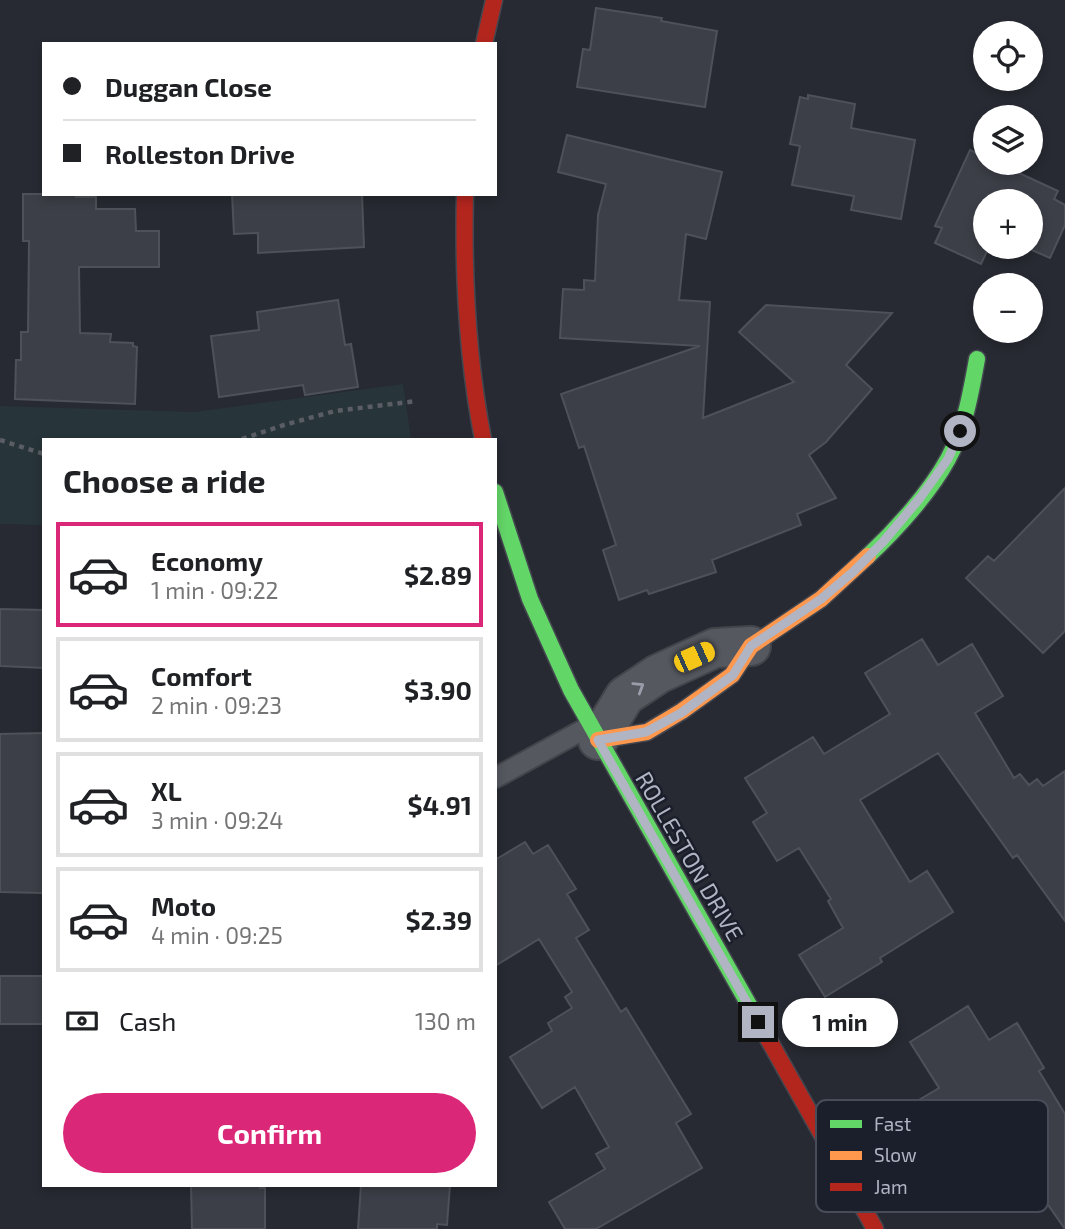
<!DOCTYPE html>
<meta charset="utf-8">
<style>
:root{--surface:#fff;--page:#f2f2f2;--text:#202124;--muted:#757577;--line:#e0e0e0;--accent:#db2777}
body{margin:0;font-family:"Exo 2",sans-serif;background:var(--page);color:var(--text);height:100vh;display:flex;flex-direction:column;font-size:26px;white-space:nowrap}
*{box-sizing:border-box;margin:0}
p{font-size:23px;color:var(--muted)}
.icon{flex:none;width:38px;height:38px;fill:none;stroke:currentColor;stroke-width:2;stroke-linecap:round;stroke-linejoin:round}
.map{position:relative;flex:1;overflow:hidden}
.sheet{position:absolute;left:42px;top:438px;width:455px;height:749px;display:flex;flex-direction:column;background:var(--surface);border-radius:0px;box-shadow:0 4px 10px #0003}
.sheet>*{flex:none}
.hud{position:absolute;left:42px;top:42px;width:455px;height:154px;border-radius:0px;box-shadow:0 4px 10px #0003;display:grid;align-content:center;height:154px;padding:0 21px;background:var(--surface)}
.fabs{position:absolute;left:973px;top:21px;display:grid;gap:14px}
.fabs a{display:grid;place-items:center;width:70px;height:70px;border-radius:50%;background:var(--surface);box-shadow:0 4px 10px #0003;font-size:35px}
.end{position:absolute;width:32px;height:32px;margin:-16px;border:9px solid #b0b4c3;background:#111;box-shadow:0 0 0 4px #111}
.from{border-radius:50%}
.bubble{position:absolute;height:49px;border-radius:24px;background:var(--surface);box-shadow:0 4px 10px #0003;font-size:23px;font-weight:700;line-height:49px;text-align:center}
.car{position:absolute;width:21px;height:42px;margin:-21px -10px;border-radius:9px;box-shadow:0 0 5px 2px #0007;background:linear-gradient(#f5c518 24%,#345 0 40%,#f5c518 0 76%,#345 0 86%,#f5c518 0)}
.hud b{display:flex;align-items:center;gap:24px;height:66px;font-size:26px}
.hud b+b{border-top:2px solid var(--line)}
.hud i{width:18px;height:18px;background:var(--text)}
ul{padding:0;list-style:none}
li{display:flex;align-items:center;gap:21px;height:105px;margin:0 14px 10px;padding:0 7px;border:4px solid var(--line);border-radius:0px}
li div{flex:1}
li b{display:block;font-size:26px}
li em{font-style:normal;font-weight:700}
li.current{border-color:var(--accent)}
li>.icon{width:63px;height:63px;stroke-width:1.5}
h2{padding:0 21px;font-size:32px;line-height:84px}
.pay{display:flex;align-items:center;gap:18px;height:77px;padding:0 21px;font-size:26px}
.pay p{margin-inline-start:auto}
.primary-button{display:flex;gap:14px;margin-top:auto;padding:14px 21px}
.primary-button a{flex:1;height:80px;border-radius:42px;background:var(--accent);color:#fff;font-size:28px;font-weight:700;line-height:80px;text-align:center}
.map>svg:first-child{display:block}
.green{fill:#273439}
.building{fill:#3c3f47;stroke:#4e5159;stroke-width:2}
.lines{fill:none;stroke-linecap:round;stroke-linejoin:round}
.lane-casing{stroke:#43454b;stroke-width:23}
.street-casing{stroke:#43454b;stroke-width:42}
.fast-casing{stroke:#44474f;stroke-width:19}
.slow-casing{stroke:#44474f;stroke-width:19}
.jam-casing{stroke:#44474f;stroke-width:19}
.path{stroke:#5a5d64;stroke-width:4.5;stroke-dasharray:5 5;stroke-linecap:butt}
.lane{stroke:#565860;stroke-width:19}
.street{stroke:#565860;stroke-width:38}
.fast{stroke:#63d668;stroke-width:16}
.slow{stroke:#ff974d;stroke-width:16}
.jam{stroke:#b3261e;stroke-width:16}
.oneway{stroke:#9a9daa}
.route{stroke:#b0b4c3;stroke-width:9}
.labels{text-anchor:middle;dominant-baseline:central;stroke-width:5;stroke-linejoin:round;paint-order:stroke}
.street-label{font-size:23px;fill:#b0b4c3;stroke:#1b1f2b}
.key{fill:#1b1f2b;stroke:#484c59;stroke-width:2}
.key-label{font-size:19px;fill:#b0b4c3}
</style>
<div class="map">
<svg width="1065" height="1229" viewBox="0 0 1065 1229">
<rect width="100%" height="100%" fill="#272a32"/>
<path class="green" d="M 403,384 L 411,439 L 44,439 L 44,525 L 0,524 L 0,406 L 194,412 Z"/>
<path class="building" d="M 596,8 L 662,18 L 661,21 L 717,31 L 705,107 L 577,87 L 583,49 L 590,50 Z
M 808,95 L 855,104 L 851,128 L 915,140 L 901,219 L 851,210 L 854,196 L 792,185 L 800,146 L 790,144 L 800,97 L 808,99 Z
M 567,135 L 722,172 L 706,239 L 686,234 L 679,300 L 710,302 L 703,418 L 794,382 L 739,332 L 766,305 L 892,313 L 846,365 L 872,389 L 826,442 L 809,455 L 836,498 L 797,514 L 801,525 L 712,560 L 716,572 L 649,594 L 647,590 L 619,600 L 603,550 L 616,545 L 584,446 L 579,448 L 561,394 L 700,346 L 560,338 L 563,289 L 584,290 L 584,280 L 595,281 L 598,215 L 606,184 L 558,172 Z
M 970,150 L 985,157 L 985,163 L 997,163 L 1058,191 L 1054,199 L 1065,205 L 1065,225 L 1050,258 L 1025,247 L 1031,247 L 1031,201 L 985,201 L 985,247 L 989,247 L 981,264 L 935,243 L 942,228 L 935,226 Z
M 23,194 L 76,194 L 76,197 L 96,197 L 96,209 L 135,209 L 136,231 L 159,231 L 159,267 L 79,267 L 80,333 L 111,334 L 110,342 L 133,343 L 133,346 L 137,347 L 135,404 L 15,399 L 16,360 L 21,360 L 21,332 L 28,332 L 29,241 L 23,241 Z
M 232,194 L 362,194 L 364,247 L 258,253 L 258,233 L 234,234 Z
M 338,300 L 345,345 L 351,344 L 358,387 L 305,395 L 303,385 L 219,397 L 211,336 L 259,330 L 257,312 Z
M 1065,488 L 1065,631 L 1043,653 L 966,578 L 988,556 L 994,561 Z
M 0,609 L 44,610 L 44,668 L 0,666 Z
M 922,639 L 938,665 L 972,644 L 1003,696 L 975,713 L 1014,778 L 1020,774 L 1029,785 L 1037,779 L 1043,786 L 1065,771 L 1065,921 L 1017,855 L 1013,858 L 938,753 L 860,800 L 910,882 L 927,871 L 953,912 L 880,958 L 882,962 L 825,997 L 799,955 L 843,928 L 828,901 L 831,899 L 799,848 L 777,861 L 753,822 L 767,813 L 745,778 L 813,737 L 824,754 L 890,714 L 865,673 Z
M 44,733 L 44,893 L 0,892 L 0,734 Z
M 525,842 L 533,854 L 548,845 L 576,889 L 567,894 L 589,930 L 576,938 L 621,1012 L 626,1008 L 691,1114 L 676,1123 L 702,1168 L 596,1229 L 565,1229 L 549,1202 L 605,1169 L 596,1154 L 609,1147 L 575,1087 L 542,1108 L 510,1057 L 552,1031 L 548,1023 L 572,1008 L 565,997 L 572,992 L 539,939 L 495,966 L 495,860 Z
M 0,976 L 44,976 L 44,1024 L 0,1024 Z
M 968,1006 L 989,1040 L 1017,1023 L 1044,1068 L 1039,1071 L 1065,1114 L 1065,1229 L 1041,1195 L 1028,1204 L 1002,1161 L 958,1188 L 907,1107 L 939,1088 L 910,1042 Z
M 191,1185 L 260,1185 L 260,1188 L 265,1188 L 265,1229 L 192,1229 Z
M 361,1185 L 450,1185 L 447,1225 L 437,1224 L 437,1229 L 358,1229 Z"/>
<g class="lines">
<g class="lane-casing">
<path id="lane" d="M 495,778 L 590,726"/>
</g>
<g class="street-casing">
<path id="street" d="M 598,740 L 625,696 L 658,674 L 715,648 L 751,646"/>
</g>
<g class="fast-casing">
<path id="fast" d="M 495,492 L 530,599 L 571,690 L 766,1035
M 868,556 C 896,530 930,492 948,459 C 965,428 971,392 977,359"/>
</g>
<g class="slow-casing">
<path id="slow" d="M 598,740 L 647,732 L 682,711 L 732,675 L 751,646 L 821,599 L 868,556"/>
</g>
<g class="jam-casing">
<path id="jam" d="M 484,44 L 494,0
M 465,194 C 463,277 467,358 483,439
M 766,1035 L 875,1229"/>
</g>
<path class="path" d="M 242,439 L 284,425 L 335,411 L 417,401
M 0,440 L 44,454"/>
<use href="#lane" class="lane"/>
<use href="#street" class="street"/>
<use href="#fast" class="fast"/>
<use href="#slow" class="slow"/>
<use href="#jam" class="jam"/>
</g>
<defs><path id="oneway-chevron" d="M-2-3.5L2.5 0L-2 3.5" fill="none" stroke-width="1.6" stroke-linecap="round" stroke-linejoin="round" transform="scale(1.75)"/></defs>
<use class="oneway" href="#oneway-chevron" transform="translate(639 687) rotate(-32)"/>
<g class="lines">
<path class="route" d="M 758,1022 L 598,740 L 646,732 L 681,713 L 733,675 L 751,646 L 821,599 L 853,572 L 883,542 L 920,498 L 948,459 L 960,431"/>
</g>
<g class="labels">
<g class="street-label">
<text transform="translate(690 856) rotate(60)">ROLLESTON DRIVE</text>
</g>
</g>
<rect x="816" y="1100" width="232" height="112" rx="10" class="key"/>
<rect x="830" y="1120" width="32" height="8" fill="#63d668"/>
<rect x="830" y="1151" width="32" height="9" fill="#ff974d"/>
<rect x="830" y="1183" width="32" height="8" fill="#b3261e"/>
<g class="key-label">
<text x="874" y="1131">Fast</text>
<text x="874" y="1162">Slow</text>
<text x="874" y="1194">Jam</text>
</g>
</svg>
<div class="fabs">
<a><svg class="icon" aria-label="locate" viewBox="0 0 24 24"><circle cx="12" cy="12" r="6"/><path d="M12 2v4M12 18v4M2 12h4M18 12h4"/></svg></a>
<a><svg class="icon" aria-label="layers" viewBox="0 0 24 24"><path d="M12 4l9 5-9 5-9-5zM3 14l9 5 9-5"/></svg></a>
<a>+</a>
<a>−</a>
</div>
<i class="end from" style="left:960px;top:431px"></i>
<i class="end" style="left:758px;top:1022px"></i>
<div class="bubble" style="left:782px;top:998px;width:116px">1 min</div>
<i class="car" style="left:694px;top:657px;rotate:66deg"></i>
<div class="hud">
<b><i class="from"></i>Duggan Close</b>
<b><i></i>Rolleston Drive</b>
</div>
<section class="sheet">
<h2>Choose a ride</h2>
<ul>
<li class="current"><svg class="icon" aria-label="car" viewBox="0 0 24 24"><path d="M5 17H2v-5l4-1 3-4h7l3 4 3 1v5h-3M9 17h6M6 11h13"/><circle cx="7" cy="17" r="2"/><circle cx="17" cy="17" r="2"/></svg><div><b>Economy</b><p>1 min · 09:22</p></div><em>$2.89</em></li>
<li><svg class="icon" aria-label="car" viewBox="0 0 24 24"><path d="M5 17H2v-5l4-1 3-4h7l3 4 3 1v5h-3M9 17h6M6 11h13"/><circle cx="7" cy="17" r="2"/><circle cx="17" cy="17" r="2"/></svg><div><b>Comfort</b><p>2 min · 09:23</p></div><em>$3.90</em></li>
<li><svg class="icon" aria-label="car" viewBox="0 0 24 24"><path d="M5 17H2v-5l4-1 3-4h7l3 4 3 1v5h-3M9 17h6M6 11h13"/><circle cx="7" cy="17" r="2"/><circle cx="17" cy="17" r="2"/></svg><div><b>XL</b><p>3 min · 09:24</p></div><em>$4.91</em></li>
<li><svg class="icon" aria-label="car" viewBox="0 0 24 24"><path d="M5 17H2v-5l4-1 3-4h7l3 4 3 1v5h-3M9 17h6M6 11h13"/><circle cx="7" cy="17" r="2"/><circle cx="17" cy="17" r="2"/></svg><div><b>Moto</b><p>4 min · 09:25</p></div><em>$2.39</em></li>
</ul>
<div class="pay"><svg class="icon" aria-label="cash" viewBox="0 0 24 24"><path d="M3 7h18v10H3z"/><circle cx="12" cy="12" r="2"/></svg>Cash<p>130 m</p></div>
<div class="primary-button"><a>Confirm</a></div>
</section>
</div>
